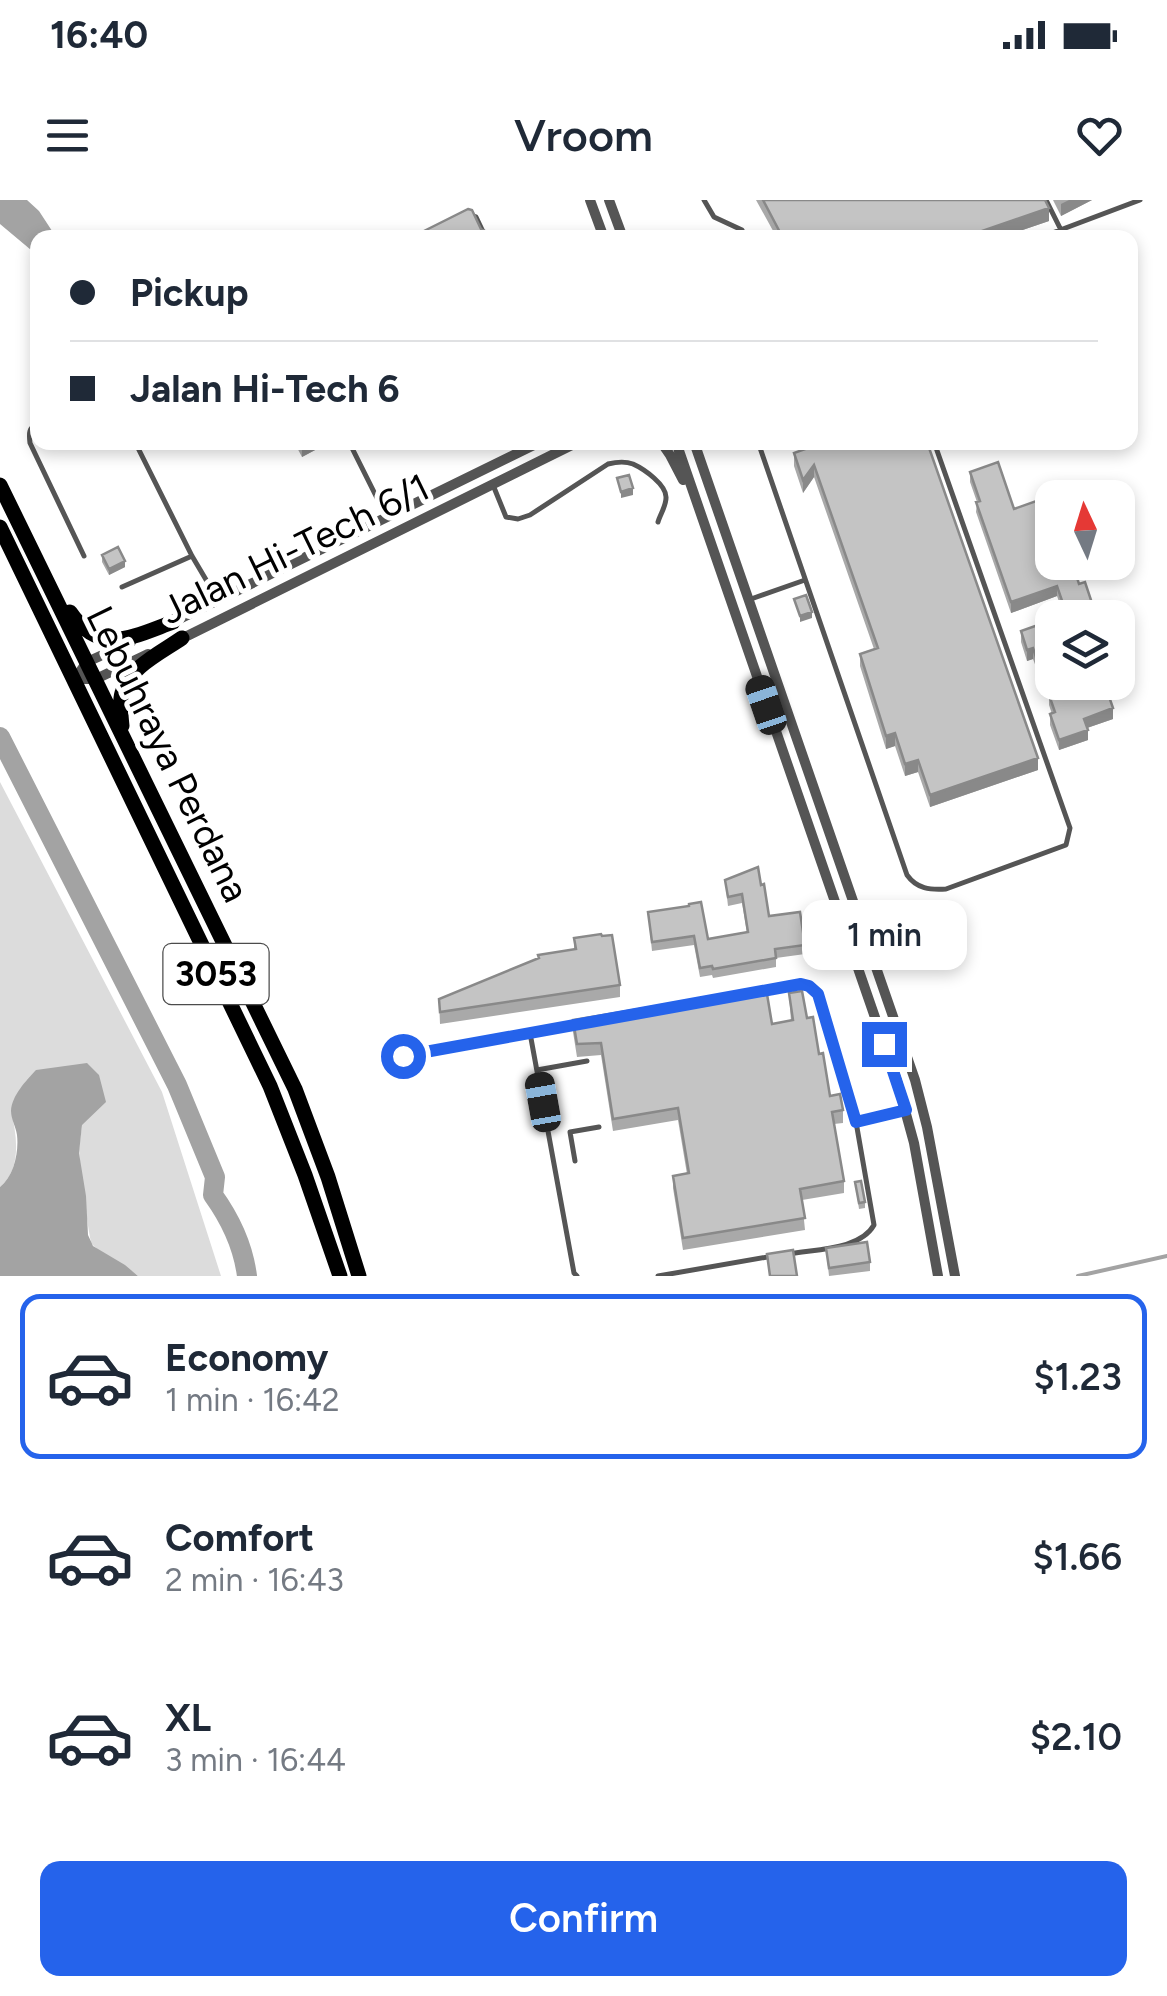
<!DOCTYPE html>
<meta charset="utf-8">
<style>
:root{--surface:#fff;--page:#f2f2f3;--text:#1f2937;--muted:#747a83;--line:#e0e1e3;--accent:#2563eb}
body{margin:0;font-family:Figtree,sans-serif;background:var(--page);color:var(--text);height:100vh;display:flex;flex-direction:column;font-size:38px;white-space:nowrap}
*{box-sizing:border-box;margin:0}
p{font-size:32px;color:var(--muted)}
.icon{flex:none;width:55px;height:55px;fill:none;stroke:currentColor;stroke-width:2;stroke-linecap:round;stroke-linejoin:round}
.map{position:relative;height:1076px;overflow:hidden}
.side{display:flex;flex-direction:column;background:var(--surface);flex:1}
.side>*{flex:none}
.guide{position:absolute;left:30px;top:30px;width:1108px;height:220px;border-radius:20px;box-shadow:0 5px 15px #0003;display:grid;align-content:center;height:220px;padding:0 40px;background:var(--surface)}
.needle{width:65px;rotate:356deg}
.buttons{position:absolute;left:1035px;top:280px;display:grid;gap:20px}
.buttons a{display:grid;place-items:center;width:100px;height:100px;border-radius:20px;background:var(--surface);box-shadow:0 5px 15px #0003;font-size:50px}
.end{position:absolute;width:45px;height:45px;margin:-22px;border:12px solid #2563eb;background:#fff;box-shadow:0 0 0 5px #fff}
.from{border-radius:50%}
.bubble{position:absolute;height:70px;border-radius:20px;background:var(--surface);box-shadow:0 5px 15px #0003;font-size:32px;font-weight:600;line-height:70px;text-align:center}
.car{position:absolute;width:30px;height:60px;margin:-30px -15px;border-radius:12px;box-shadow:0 0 8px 2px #0007;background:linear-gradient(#222 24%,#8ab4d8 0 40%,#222 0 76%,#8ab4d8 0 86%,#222 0)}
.guide b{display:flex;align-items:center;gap:35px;height:95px;font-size:38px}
.guide b+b{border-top:2px solid var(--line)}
.guide i{width:25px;height:25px;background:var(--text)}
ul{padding:18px 0 0;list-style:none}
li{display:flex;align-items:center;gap:30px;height:165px;margin:0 20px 15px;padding:0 20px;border:5px solid transparent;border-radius:20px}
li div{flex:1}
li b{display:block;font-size:38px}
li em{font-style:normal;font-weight:600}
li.on{border-color:var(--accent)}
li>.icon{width:90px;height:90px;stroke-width:1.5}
.action{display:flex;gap:20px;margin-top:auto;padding:20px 40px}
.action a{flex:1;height:115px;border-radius:20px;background:var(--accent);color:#fff;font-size:40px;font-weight:600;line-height:115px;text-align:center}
.status{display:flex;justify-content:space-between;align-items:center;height:70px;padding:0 50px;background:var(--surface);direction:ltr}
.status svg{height:28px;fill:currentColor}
header{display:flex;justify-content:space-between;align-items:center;height:130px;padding:0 40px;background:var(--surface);font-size:45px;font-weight:600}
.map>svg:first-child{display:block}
.green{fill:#dcdcdc}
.water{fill:#a3a3a3}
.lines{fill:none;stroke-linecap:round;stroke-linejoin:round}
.stream{stroke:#a3a3a3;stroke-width:4}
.river{stroke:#a3a3a3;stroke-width:20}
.lane{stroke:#555;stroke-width:5}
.street{stroke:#555;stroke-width:10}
.primary{stroke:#000;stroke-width:15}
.wall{fill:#a9a9a9}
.shaded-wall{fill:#898989}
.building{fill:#c4c4c4;stroke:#898989;stroke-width:2.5}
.route{stroke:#2563eb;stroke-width:12}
.labels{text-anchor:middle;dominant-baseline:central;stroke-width:10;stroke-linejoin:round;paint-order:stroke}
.shield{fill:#fff;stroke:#4c4c4c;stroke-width:2.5}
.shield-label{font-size:35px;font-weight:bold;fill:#000}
.street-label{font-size:38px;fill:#000;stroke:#fff}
</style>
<div class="status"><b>16:40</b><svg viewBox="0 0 49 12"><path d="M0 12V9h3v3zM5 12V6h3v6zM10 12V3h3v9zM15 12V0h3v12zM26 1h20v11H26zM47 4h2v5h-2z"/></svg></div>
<header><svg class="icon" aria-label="menu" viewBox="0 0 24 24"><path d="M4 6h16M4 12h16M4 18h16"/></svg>Vroom<svg class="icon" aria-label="heart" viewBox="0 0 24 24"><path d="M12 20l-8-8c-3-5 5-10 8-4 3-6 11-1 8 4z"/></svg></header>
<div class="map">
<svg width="1167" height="1076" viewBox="0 0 1167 1076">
<rect width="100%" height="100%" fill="#fff"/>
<path class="green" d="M 0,582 L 162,892 L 221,1076 L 138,1076 C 127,1066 99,1053 92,1044 C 89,1040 79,958 79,949 C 80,941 81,933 82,925 L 11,911 C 17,936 22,968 0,987 Z"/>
<path class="water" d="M 0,0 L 27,0 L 39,11 L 56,37 L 38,38 L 37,55 L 0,24 Z
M 87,863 L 99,875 L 106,902 L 82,925 L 79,953 L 86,996 L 88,1035 L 93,1046 L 125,1065 L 138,1076 L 0,1076 L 0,987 C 14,976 19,952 17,935 C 16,927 11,919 11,911 C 12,895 26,881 36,870 Z"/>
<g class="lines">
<path class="stream" d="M 1078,1076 L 1167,1056"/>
<path class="river" d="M 0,537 L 177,885 L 215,977 L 213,995 C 231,1020 243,1045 247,1076"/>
<path class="lane" d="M 704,0 L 714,17 L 742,30 L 746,38
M 1046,0 L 1061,30
M 469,15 L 476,17 L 486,38
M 1039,38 L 1140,0
M 38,223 C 28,228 29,234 30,243 L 84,356
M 135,242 L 192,356 L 218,400
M 349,242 L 386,316
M 405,242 L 409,245 L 419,242
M 758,242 L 907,675 C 917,689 930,690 946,689 L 1066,645 L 1070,628 L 934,242
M 493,285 L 506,317 L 518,319 L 530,315 L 608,264 C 616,262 625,261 633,264 C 644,269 667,285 666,298 C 666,306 660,315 658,322
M 122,387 L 192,356
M 751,399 L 805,380
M 765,790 C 786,787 801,778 818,794 L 856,922 L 874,1025 C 860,1050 815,1049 789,1054
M 530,833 L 574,1073 L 577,1076
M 403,856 L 577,825
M 537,870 L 587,861
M 856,922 L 906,910
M 575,961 L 570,932 L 599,927
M 658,1076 L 773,1056"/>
<path class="street" d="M 590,0 L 604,38
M 609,0 L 623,38
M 661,242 L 670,255 L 683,280
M 676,242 L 897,881 L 914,943 L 938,1076
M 694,242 L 915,880 L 927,927 L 955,1076
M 169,424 L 540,242
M 177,441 L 578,242
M 75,479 L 96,479 L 148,454
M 75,479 L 87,462 L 131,442"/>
<path class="primary" d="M 0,285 L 295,889 L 328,977 L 359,1076
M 0,327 L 270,886 L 305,975 L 340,1076
M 70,412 C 100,456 132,437 173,422
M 122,526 C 121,515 119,503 122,493 C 128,468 162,452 182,438"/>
</g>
<path class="wall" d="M 756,0 L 1045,0 L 1049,21 L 999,38 L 777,38 Z
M 1053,0 L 1092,0 L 1061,16 Z
M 294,242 L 330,242 L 302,257 Z
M 802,242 L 927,242 L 1038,570 L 930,607 L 918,572 L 905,576 L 895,546 L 886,549 L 860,466 L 860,454 L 874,449 L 814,277 L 803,293 L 794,266 L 794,253 L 804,250 Z
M 970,272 L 1051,337 L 1097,418 L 1064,416 L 1057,396 L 1011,413 L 976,312 L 977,302 L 970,282 Z
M 102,355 L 125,367 L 109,375 L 102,362 Z
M 1052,420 L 1036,467 L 1033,459 L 1027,461 L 1021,442 L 1021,431 Z
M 1067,482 L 1117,482 L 1117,485 L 1106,488 L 1113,519 L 1087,528 L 1088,540 L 1059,550 L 1050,525 L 1050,514 L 1052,514 L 1049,505 L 1049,495 L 1068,486 Z
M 725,680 L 761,685 L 769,716 L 805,745 L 805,754 L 776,758 L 776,767 L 713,778 L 712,775 L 700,777 L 694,745 L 652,751 L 648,712 L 708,739 L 747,733 L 742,703 L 728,706 Z
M 574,738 L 620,785 L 620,797 L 440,824 L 439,799 L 574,750 Z
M 789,793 L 807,818 L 819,854 L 830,896 L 843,910 L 843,923 L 834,924 L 844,981 L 844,993 L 802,1000 L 805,1030 L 683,1050 L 673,988 L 673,976 L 687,974 L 678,920 L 613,931 L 601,855 L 577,857 L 573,832 L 573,820 L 772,824 L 791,821 Z
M 855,982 L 865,1002 L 865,1008 L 859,1009 Z
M 826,1048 L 870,1062 L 870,1071 L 829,1076 Z"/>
<path class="shaded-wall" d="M 1069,0 L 1092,0 L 1061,16 L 1061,4 Z
M 1049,8 L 1049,21 L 999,38 L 962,38 Z
M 306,242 L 330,242 L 302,257 L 302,245 Z
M 814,265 L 814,277 L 803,293 L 803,280 Z
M 633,288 L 633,295 L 621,298 L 621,292 Z
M 125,361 L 125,367 L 109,375 L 109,369 Z
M 1057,386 L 1057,396 L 1011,413 L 1011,402 Z
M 812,412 L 812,418 L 800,422 L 800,416 Z
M 1033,448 L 1033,459 L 1027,461 L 1027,450 Z
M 1052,451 L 1052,462 L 1036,467 L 1036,457 Z
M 1103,482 L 1117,482 L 1117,485 L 1103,489 Z
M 1113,508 L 1113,519 L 1084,529 L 1084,519 Z
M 1088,530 L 1088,540 L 1059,550 L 1059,540 Z
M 895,533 L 895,546 L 886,549 L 886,536 Z
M 1038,558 L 1038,570 L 930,607 L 930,595 Z
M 918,560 L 918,572 L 905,576 L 905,564 Z"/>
<path class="building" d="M 763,0 L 1045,0 L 1049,8 L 962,38 L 783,38 Z
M 468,9 L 472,10 L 481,29 L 487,32 L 489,38 L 410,38 Z
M 806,242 L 927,242 L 1038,558 L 930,595 L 918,560 L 905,564 L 895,533 L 886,536 L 860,454 L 878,448 L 814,265 L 803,280 L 794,253 L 808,248 Z
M 998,262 L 1014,309 L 1039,300 L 1052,336 L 1052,362 L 1072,362 L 1079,384 L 1085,382 L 1097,418 L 1061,418 L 1067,415 L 1057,386 L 1011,402 L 976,302 L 980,301 L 970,272 Z
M 629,275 L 633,288 L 621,292 L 617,278 Z
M 118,347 L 125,361 L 109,369 L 102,355 Z
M 806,395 L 812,412 L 800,416 L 794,399 Z
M 1052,420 L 1052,451 L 1036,457 L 1033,448 L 1027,450 L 1021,431 Z
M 1071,482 L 1104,482 L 1113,508 L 1084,519 L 1088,530 L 1059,540 L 1050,514 L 1055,512 L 1049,495 L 1072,485 Z
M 758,667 L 761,685 L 764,684 L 769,716 L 800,712 L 805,745 L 775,749 L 776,758 L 713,769 L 712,766 L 700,768 L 694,736 L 652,742 L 648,712 L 689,706 L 689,704 L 701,702 L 708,739 L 748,732 L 742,694 L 728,697 L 725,680 Z
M 601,734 L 602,736 L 612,735 L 620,785 L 440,812 L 439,799 L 539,758 L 538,755 L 576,749 L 574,738 Z
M 766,788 L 772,824 L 793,820 L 789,793 L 802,791 L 807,818 L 813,817 L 819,854 L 823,853 L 830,896 L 840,894 L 843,910 L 832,912 L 844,981 L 800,989 L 805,1018 L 683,1038 L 673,976 L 689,973 L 678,908 L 613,919 L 601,843 L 577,844 L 573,820 Z
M 861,981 L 865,1002 L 859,1003 L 855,982 Z
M 867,1042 L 870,1062 L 829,1068 L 826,1048 Z
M 793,1050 L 797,1076 L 770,1076 L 767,1054 Z"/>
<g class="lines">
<path class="route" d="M 403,856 L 801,784 L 809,786 L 818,794 L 856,922 L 906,910 L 884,844"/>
</g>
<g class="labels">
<rect class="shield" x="163.5" y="744" width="105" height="60" rx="8"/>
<g class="shield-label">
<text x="216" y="774">3053</text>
</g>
<g class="street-label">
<text transform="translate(295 349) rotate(-26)">Jalan Hi-Tech 6/1</text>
<text transform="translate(168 554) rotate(64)">Lebuhraya Perdana</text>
</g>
</g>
</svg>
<div class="buttons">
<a><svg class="needle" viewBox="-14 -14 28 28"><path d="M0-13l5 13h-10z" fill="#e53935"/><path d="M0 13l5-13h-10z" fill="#747a83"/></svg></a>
<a><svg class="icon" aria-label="layers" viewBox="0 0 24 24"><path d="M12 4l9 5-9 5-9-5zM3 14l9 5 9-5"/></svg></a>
</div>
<i class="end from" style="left:403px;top:856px"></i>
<i class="end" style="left:884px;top:844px"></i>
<div class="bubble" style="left:802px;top:700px;width:165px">1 min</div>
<i class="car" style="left:766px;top:505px;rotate:341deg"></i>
<i class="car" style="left:543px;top:902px;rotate:350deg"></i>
<div class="guide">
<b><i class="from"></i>Pickup</b>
<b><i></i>Jalan Hi-Tech 6</b>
</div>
</div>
<section class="side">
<ul>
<li class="on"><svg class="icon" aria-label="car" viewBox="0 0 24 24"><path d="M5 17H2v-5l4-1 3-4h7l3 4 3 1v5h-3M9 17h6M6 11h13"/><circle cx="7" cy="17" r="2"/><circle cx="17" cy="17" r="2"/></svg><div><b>Economy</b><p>1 min · 16:42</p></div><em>$1.23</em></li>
<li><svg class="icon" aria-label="car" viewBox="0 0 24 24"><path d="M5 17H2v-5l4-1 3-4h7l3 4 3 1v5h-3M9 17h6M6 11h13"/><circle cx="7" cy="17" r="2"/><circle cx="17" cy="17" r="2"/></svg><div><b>Comfort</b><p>2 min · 16:43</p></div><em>$1.66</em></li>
<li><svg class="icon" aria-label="car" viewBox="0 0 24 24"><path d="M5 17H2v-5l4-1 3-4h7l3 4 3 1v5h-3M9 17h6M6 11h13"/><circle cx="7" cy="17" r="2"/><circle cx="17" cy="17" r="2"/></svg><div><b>XL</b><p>3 min · 16:44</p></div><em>$2.10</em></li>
</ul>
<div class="action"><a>Confirm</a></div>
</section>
